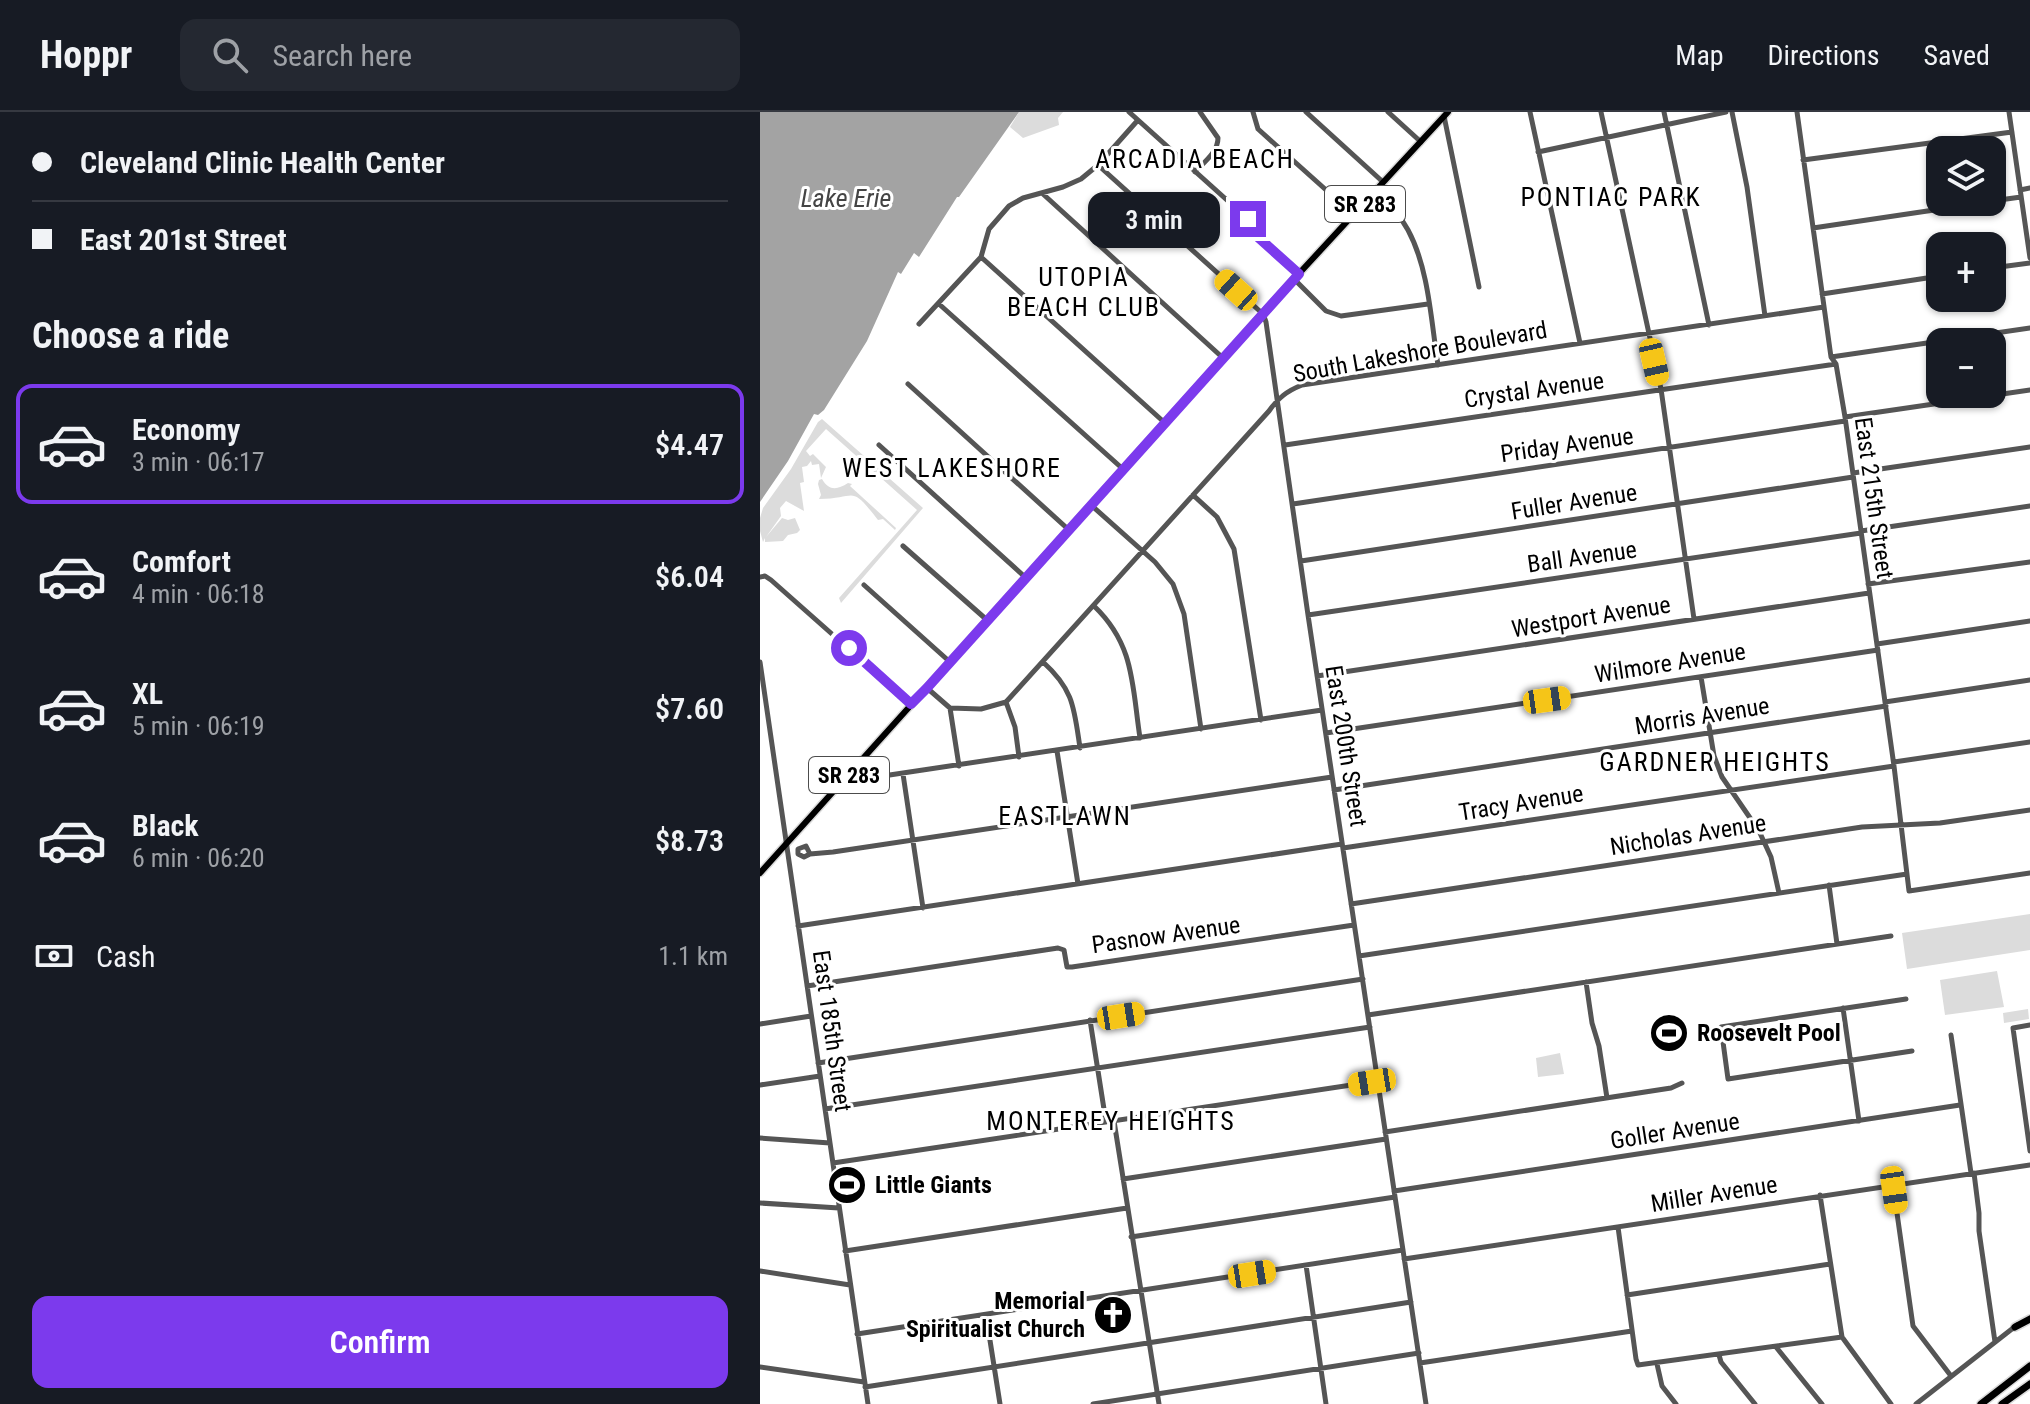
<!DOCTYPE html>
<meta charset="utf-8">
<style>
:root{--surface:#171b24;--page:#242831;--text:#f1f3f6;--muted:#9ea1a6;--line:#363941;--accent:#7c3aed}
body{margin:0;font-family:"Roboto Condensed",sans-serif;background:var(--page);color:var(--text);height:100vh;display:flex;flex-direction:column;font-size:30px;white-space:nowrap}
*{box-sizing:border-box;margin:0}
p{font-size:26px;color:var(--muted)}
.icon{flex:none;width:44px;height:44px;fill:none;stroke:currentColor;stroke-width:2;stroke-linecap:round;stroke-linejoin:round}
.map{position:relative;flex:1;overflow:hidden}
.sheet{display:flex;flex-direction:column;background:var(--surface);width:760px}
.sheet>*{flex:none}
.hud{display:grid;align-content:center;height:176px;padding:0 32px;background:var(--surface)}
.buttons{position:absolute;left:1166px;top:24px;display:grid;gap:16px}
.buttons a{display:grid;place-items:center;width:80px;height:80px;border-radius:16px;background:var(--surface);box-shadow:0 2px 6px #0004;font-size:40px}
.end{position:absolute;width:36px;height:36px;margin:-18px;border:10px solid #7c3aed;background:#fff;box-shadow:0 0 0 4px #fff}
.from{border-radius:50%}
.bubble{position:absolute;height:56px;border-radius:16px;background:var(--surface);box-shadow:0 2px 6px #0004;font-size:26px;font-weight:600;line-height:56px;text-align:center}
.car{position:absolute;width:24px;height:48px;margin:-24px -12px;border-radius:10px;box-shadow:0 0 6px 2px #0007;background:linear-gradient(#f5c518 24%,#345 0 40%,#f5c518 0 76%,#345 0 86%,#f5c518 0)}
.hud b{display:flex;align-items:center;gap:28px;height:76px;font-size:30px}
.hud b+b{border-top:2px solid var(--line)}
.hud i{width:20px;height:20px;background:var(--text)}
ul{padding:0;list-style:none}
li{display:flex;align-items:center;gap:24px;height:120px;margin:0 16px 12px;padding:0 16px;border:4px solid transparent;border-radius:16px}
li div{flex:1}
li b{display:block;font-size:30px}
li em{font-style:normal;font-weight:600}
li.on{border-color:var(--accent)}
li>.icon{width:72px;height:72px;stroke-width:1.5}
h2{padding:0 32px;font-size:36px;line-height:96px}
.pay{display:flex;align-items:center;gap:20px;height:88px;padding:0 32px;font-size:30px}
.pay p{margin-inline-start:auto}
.action{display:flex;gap:16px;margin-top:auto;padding:16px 32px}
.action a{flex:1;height:92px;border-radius:16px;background:var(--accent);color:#fff;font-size:32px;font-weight:600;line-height:92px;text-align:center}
header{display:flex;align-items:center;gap:48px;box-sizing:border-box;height:112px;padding:0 40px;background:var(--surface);border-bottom:2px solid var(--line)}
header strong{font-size:38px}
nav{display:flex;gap:44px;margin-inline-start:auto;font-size:28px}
.search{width:560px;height:72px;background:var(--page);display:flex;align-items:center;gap:20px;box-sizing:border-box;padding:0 28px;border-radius:16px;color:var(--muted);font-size:30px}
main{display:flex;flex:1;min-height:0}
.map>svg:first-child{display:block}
.green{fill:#dcdcdc}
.water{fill:#a3a3a3}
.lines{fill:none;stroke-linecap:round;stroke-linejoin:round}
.major-casing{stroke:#dbdbdb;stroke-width:9}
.highway-casing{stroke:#dbdbdb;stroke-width:10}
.minor{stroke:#555;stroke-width:5}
.major{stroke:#000;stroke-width:6}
.highway{stroke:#000;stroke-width:7}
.route{stroke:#7c3aed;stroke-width:10}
.labels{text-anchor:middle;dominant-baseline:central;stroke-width:6;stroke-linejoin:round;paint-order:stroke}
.shield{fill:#fff;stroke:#4c4c4c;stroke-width:2}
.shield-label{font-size:22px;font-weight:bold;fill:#000}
.street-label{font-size:24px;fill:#000;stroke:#fff}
.poi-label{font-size:24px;font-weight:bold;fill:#000;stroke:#fff;text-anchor:start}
.neighbourhood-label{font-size:26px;letter-spacing:2px;fill:#000;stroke:#fff}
.water-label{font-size:26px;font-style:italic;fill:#444;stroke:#fff}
</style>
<header>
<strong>Hoppr</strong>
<div class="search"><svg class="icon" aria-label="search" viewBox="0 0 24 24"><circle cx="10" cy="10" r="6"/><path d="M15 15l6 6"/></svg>Search here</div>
<nav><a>Map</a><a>Directions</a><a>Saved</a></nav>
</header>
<main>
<section class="sheet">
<div class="hud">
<b><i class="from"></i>Cleveland Clinic Health Center</b>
<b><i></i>East 201st Street</b>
</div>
<h2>Choose a ride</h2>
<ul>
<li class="on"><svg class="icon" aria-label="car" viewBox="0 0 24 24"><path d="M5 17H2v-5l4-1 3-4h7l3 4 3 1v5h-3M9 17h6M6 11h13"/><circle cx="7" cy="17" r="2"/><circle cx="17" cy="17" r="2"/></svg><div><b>Economy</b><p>3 min · 06:17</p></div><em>$4.47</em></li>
<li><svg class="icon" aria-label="car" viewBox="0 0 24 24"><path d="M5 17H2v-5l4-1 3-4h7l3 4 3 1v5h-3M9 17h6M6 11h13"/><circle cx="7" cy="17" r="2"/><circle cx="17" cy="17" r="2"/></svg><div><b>Comfort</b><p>4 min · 06:18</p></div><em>$6.04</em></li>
<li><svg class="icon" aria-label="car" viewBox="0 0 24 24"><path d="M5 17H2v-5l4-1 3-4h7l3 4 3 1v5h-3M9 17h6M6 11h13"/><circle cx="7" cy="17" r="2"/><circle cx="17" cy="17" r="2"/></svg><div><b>XL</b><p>5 min · 06:19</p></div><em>$7.60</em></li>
<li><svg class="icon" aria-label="car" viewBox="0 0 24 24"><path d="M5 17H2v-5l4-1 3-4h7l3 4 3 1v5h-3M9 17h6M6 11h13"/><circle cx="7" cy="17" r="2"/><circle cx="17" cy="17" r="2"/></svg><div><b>Black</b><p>6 min · 06:20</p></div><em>$8.73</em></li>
</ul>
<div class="pay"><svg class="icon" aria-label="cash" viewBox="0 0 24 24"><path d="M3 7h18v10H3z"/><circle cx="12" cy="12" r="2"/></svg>Cash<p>1.1 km</p></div>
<div class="action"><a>Confirm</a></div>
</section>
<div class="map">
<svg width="1270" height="1292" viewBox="0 0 1270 1292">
<rect width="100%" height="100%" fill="#fff"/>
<path class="green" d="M 259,0 L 303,0 L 298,6 L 299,13 L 263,26 L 250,15 Z
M 62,307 L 163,396 L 81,491 L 79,486 L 157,398 L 66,317 L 46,339 L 50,344 L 53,342 L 66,355 L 61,366 L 59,352 L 52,353 L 51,349 L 47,354 L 42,355 L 44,370 L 40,371 L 44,399 L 26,389 L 20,396 L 21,404 L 6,425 L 22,406 L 28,408 L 35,406 L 40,418 L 37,421 L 28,423 L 23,429 L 5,430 L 5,426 L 3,430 L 0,419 L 0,406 L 3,396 L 31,357 L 58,310 Z
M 62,367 C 69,379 77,378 88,371 L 92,372 L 90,374 L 136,416 L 135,418 L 123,407 L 118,408 C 89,371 98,387 59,387 L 61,383 L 58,372 L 59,368 Z
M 1270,802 L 1270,838 L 1147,857 L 1142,821 Z
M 1237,859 L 1244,895 L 1185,903 L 1180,868 Z
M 1268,897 L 1269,907 L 1244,911 L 1243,901 Z
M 800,941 L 804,962 L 778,965 L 776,946 Z"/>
<path class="water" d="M 0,0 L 259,0 L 199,85 L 197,85 L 159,145 L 154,141 L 141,162 L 138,160 L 107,229 L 64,298 L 58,303 L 54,302 L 28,349 L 0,390 Z
M 918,912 L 920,926 L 914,927 L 915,938 L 901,939 L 898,915 Z"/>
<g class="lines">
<g class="major-casing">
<path id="major" d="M 0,761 L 534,167 L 688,0"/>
</g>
<g class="highway-casing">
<path id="highway" d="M 1255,1215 L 1270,1207
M 1221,1292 L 1270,1254
M 1242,1292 L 1270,1272"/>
</g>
<path class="minor" d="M 369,0 L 488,107 L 499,126 L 539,162
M 493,0 L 498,17 L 594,103
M 546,0 L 623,70
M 628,0 L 661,30
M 770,0 L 820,231
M 841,0 L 901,277 L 934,507
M 904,0 L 949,213
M 972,0 L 987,75 L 1005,204
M 1037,0 L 1071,245 L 1076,252 L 1085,305 L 1134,654 L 1149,779 L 1270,761
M 1249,0 L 1270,146
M 684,4 L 719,175
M 778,40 L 966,0
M 1043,48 L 1252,20
M 338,53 L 503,202 L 506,210 L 548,503 L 666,1292
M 435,60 C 444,50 458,40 458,26 L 440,0
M 1260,78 L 1270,76
M 616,80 C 628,92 640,103 648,118 C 669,157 671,209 678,253
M 283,82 L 463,246
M 1232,89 L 1261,85
M 1053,116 L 1228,90
M 221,145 L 405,311
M 1232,156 L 1270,151
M 534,167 L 566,199 L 581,204 L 668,192
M 1062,182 L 1180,164
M 179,192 L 364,358
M 159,212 L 221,145 L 229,117 L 249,94 L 263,86 L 303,75 L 321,67 L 338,53 L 378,8
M 1071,245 L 1270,216
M 148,272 L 309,418
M 1085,305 L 1270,278
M 119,333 L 265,465
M 525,333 L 1076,252
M 1093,361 L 1270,335
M 433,383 L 457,405 L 474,437 L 501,608
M 533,392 L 1085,309
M 331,393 L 395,450 L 413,472 L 424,502 L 441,617
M 1101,419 L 1270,394
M 143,434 L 227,508
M 541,449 L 1093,365
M 0,465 L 5,464 L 11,468 L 151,592
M 1108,472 L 1270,450
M 104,473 L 190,550
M 334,494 C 375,533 372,574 380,626
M 548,503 L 1101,421
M 1117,532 L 1270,509
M 0,550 L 108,1292
M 283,550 C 314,578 314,596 320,636
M 557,564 L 1109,481
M 941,565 L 954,644 L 962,665 L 999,719 L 1011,745 L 1019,781
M 167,576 L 190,596 L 221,597 L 246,590 L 509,299 C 518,286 527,279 542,273 L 1064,195
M 246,590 L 255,615 L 259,645
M 1125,590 L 1270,568
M 190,596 L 199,654
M 566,621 L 1118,538
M 297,639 L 318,772
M 1134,650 L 1270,630
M 143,662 L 163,796
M 83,670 L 562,598
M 574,678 L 1126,594
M 583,736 L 1134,654
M 50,742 L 46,734 L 38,737 L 38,742 L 44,745 L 50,742 L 73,740 L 572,665
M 1069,773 L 1077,832
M 591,792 L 1102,715 L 1180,711 L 1270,698
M 38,814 L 582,732
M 599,844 L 1147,762
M 826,870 L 832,911 L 839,934 L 847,986
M 47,874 L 298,836 L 304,838 L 307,855 L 312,855 L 594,813
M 1146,887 L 961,915 L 968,967 L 1152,939
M 1083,896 L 1099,1009
M 608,903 L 1131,824
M 330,908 L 346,1010
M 0,912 L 51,904
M 1270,913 L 1253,916 L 1270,1039
M 1191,923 L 1211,1061
M 58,951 L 603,867
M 0,973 L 60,964
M 65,997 L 610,915
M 354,1009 L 399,1292
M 625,1020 L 911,976 L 922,971
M 0,1026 L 70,1031
M 73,1051 L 618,969
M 1214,1061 L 1219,1101 L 1219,1119 L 1235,1230
M 363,1067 L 626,1027
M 1133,1073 L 1153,1214 L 1191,1264
M 634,1079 L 1200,993
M 1060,1083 L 1082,1225 L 1131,1292
M 0,1091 L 79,1096
M 858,1115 L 876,1247 L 878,1253 L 1082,1225
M 371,1125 L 635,1085
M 85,1139 L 367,1096
M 644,1147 L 1270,1053
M 546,1153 L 566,1292
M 0,1159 L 90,1173
M 867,1183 L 1070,1152
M 226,1203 L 240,1292
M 97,1222 L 643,1138
M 1016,1235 L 1062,1292
M 959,1243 L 961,1250 L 995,1292
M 660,1251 L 872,1219
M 897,1252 L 902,1274 L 916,1292
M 0,1255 L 104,1270
M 105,1275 L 651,1190
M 333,1292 L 659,1241
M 1156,1292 L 1257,1213"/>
<use href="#major" class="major"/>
<use href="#highway" class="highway"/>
</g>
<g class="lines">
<path class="route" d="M 89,536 L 151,592 L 167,576 L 539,162 L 499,126 L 488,107"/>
</g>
<defs>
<g id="stadium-disc" transform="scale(2)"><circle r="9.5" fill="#000" stroke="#fff"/><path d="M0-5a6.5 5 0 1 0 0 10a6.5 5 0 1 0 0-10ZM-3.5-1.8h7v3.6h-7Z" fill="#fff"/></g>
<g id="church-disc" transform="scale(2)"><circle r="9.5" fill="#000" stroke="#fff"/><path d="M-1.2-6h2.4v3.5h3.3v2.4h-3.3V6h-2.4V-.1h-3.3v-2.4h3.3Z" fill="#fff"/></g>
</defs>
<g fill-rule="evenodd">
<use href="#stadium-disc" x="909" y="921"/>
<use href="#stadium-disc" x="87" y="1073"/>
<use href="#church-disc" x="353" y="1203"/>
</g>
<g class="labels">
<g class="shield">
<rect x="565" y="74" width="80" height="36" rx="6"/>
<rect x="49" y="645" width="80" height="36" rx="6"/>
</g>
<g class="shield-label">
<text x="605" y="92">SR 283</text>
<text x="89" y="663">SR 283</text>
</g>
<g class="street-label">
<text transform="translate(660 240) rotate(-10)">South Lakeshore Boulevard</text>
<text transform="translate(774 278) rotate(-8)">Crystal Avenue</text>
<text transform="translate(807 333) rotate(-8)">Priday Avenue</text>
<text transform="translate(1114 386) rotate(82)">East 215th Street</text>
<text transform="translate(814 390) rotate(-9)">Fuller Avenue</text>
<text transform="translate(822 445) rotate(-8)">Ball Avenue</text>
<text transform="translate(831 505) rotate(-9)">Westport Avenue</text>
<text transform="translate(910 551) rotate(-9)">Wilmore Avenue</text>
<text transform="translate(942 604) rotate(-9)">Morris Avenue</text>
<text transform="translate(586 634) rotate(81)">East 200th Street</text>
<text transform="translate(761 691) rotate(-9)">Tracy Avenue</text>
<text transform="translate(928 723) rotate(-9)">Nicholas Avenue</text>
<text transform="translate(406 823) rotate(-8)">Pasnow Avenue</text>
<text transform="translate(72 919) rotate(82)">East 185th Street</text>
<text transform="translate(915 1019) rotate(-9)">Goller Avenue</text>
<text transform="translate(954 1082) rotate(-9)">Miller Avenue</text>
</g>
<g class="poi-label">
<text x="937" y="921">Roosevelt Pool</text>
<text x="115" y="1073">Little Giants</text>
<text x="325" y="1189" text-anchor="end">Memorial<tspan x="325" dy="28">Spiritualist Church</tspan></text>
</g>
<g class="neighbourhood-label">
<text x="435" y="47">ARCADIA BEACH</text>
<text x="851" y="85">PONTIAC PARK</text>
<text x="324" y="165">UTOPIA<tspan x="324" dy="30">BEACH CLUB</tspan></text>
<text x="192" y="356">WEST LAKESHORE</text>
<text x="955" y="650">GARDNER HEIGHTS</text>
<text x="305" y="704">EASTLAWN</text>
<text x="351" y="1009">MONTEREY HEIGHTS</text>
</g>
<g class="water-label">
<text x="86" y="86">Lake Erie</text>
</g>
</g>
</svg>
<div class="buttons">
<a><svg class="icon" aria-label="layers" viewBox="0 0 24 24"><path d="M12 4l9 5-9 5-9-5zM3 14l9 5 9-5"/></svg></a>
<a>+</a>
<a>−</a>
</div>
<i class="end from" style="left:89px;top:536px"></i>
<i class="end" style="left:488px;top:107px"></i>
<div class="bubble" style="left:328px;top:80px;width:132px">3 min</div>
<i class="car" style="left:476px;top:178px;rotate:312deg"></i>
<i class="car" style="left:894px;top:250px;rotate:167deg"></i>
<i class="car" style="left:787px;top:588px;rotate:82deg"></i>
<i class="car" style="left:361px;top:904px;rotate:81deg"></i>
<i class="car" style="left:612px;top:970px;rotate:261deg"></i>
<i class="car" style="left:1134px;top:1078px;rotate:172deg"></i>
<i class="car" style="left:492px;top:1162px;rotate:81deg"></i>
</div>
</main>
